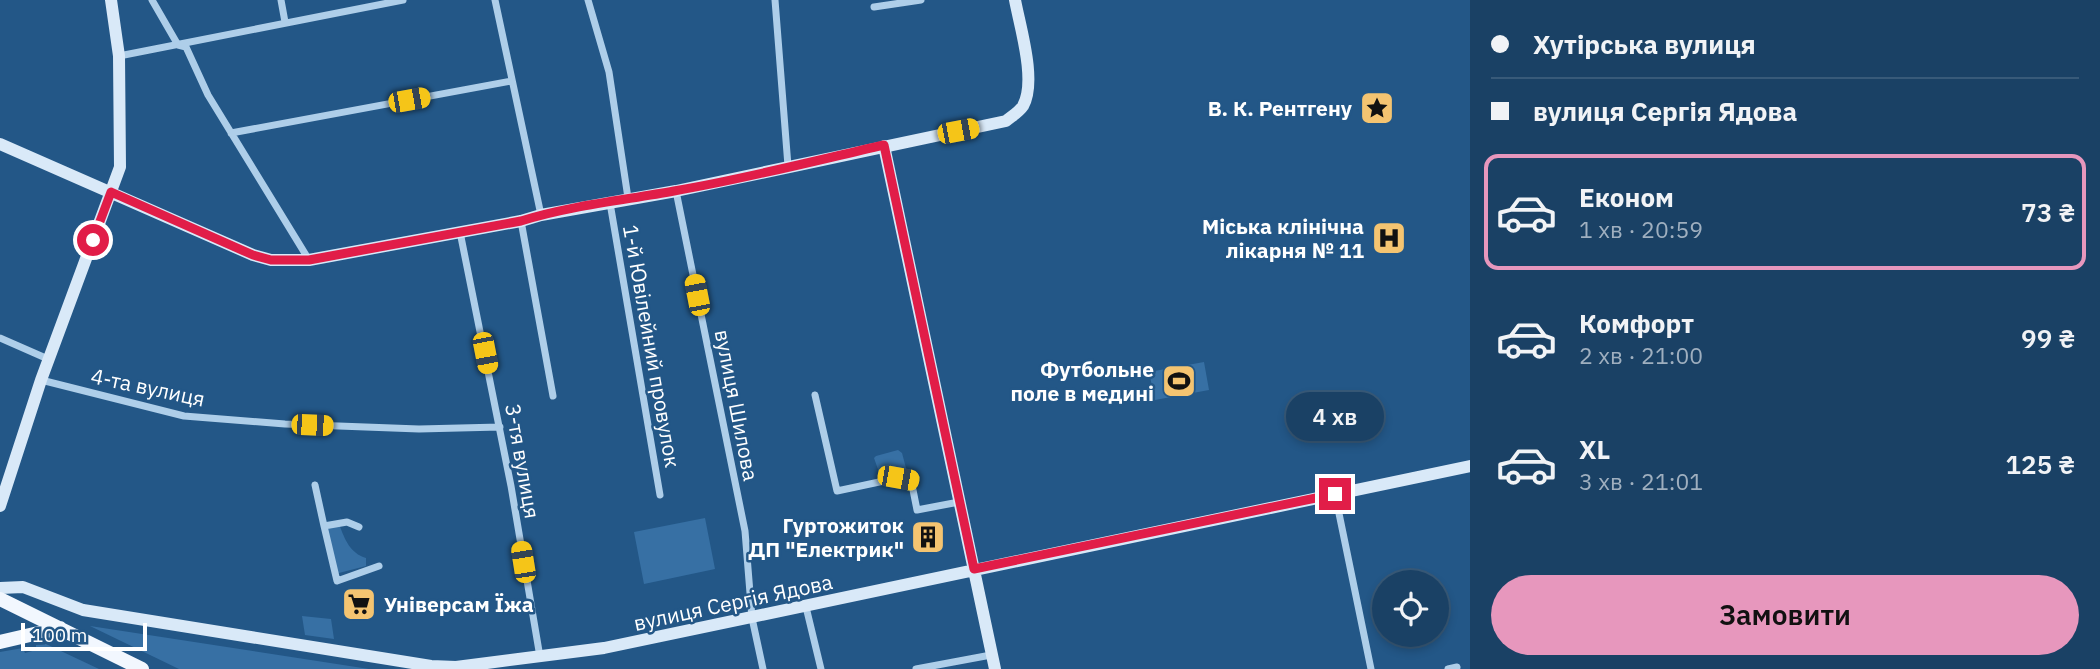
<!DOCTYPE html>
<html lang="uk">
<meta charset="utf-8">
<style>
:root{--surface:#1a4165;--page:#274c6e;--text:#f1f3f6;--muted:#9fafbf;--line:#385a79;--accent:#e797bd}
body{margin:0;font-family:"IBM Plex Sans",sans-serif;background:var(--page);color:var(--text);height:100vh;display:flex;flex-direction:column;font-size:26px;white-space:nowrap}
*{box-sizing:border-box;margin:0}
p{font-size:23px;color:var(--muted)}
.icon{flex:none;width:38px;height:38px;fill:none;stroke:currentColor;stroke-width:2;stroke-linecap:round;stroke-linejoin:round}
.map{position:relative;flex:1;overflow:hidden}
.details{display:flex;flex-direction:column;background:var(--surface);width:630px}
.details>*{flex:none}
.guide{display:grid;align-content:center;height:154px;padding:0 21px;background:var(--surface)}
.tools{position:absolute;left:1372px;top:570px;display:grid;gap:14px}
.tools a{display:grid;place-items:center;width:77px;height:77px;border-radius:50%;background:var(--surface);box-shadow:0 4px 10px #0003,0 0 0 2px var(--line);font-size:35px}
.scale{position:absolute;left:21px;bottom:18px;width:126px;box-sizing:border-box;padding-left:7px;border:4px solid #fff;border-top:0;font-size:19px;line-height:24px;white-space:nowrap;color:#fff;-webkit-text-stroke:5px #235787;paint-order:stroke}
.end{position:absolute;width:32px;height:32px;margin:-16px;border:9px solid #e11d48;background:#fff;box-shadow:0 0 0 4px #fff}
.from{border-radius:50%}
.bubble{position:absolute;height:49px;border-radius:24px;background:var(--surface);box-shadow:0 4px 10px #0003,0 0 0 2px var(--line);font-size:23px;font-weight:600;line-height:49px;text-align:center}
.car{position:absolute;width:21px;height:42px;margin:-21px -10px;border-radius:9px;box-shadow:0 0 5px 2px #0007;background:linear-gradient(#f5c518 24%,#345 0 40%,#f5c518 0 76%,#345 0 86%,#f5c518 0)}
.guide b{display:flex;align-items:center;gap:24px;height:66px;font-size:26px}
.guide b+b{border-top:2px solid var(--line)}
.guide i{width:18px;height:18px;background:var(--text)}
ul{padding:0;list-style:none}
li{display:flex;align-items:center;gap:21px;height:116px;margin:0 14px 10px;padding:0 7px;border:4px solid transparent;border-radius:14px}
li div{flex:1}
li b{display:block;font-size:26px}
li em{font-style:normal;font-weight:600}
li.on{border-color:var(--accent)}
li>.icon{width:63px;height:63px;stroke-width:1.5}
.button{display:flex;gap:14px;margin-top:auto;padding:14px 21px}
.button a{flex:1;height:80px;border-radius:42px;background:var(--accent);color:#111;font-size:28px;font-weight:600;line-height:80px;text-align:center}
main{display:flex;flex:1;min-height:0}
.map>svg:first-child{display:block}
.green{fill:#3770a4}
.lines{fill:none;stroke-linecap:round;stroke-linejoin:round}
.street{stroke:#aecee9;stroke-width:7}
.secondary{stroke:#d9e9f8;stroke-width:12}
.primary{stroke:#f2f7fe;stroke-width:14}
.route{stroke:#e11d48;stroke-width:9}
.labels{text-anchor:middle;dominant-baseline:central;stroke-width:5;stroke-linejoin:round;paint-order:stroke}
.poi-label{font-size:21px;font-weight:bold;fill:#fff;stroke:#235787;text-anchor:end}
.street-label{font-size:21px;fill:#fff;stroke:#235787}
</style>
<main>
<div class="map">
<svg width="1470" height="669" viewBox="0 0 1470 669">
<rect width="100%" height="100%" fill="#235787"/>
<path class="green" d="M 1204,362 L 1209,390 L 1155,400 L 1149,372 Z
M 898,450 L 902,453 L 906,468 L 904,471 L 880,475 L 874,458 L 876,456 Z
M 705,518 L 715,569 L 644,584 L 634,532 Z
M 339,524 C 345,540 350,553 366,558 L 366,566 L 335,574 L 325,530 Z
M 302,616 L 331,619 L 334,639 L 305,635 Z
M 90,626 L 369,669 L 179,669 Z
M 46,644 L 99,669 L 0,669 L 0,652 L 23,648 L 25,653 L 36,650 L 36,645 Z"/>
<g class="lines">
<path class="street" d="M 152,0 L 178,45 L 186,47 L 208,95 L 309,260
M 281,0 L 285,22
M 495,0 L 541,215
M 588,0 L 609,72 L 628,198
M 775,0 L 788,166
M 874,7 L 921,0
M 119,56 L 403,0
M 231,133 L 511,81
M 676,191 L 745,531 L 752,618 L 763,669
M 610,203 L 660,495
M 521,221 L 553,396
M 460,232 L 511,486 L 540,657
M 0,338 L 48,359
M 41,380 L 184,416 L 285,424 L 419,429 L 500,427
M 815,395 L 837,491 L 898,478 L 911,480 L 917,510 L 959,502
M 315,485 L 324,526 L 347,522 L 359,527
M 1335,494 L 1371,669
M 324,526 L 337,581 L 379,566
M 806,607 L 821,669
M 916,669 L 991,655
M 1448,669 L 1457,667"/>
<path class="secondary" d="M 0,144 L 253,255 L 271,260 L 309,260 L 521,221 L 541,215 L 676,191 L 1006,121 C 1012,116 1019,112 1023,106 C 1037,81 1020,27 1015,0
M 884,146 L 995,669
M 0,506 L 41,380 L 120,167 L 119,56 L 111,0
M 0,588 L 23,587 L 83,610 L 431,666 L 456,667 L 604,648 L 1470,466"/>
<path class="primary" d="M 0,599 L 142,669
M 0,642 L 60,628"/>
</g>
<g class="lines">
<path class="route" d="M 93,240 L 111,192 L 253,255 L 271,260 L 309,260 L 521,221 C 568,206 625,200 674,191 C 744,179 814,161 884,145 L 974,569 L 1335,494"/>
</g>
<defs>
<g id="sight-square" transform="scale(1.75)"><rect x="-9" y="-9" width="18" height="18" rx="4" fill="#f4c471" stroke="#235787"/><path d="M0-6L1.8-2.2L6-1.7L2.9 1.2L3.7 5.4L0 3.3L-3.7 5.4L-2.9 1.2L-6-1.7L-1.8-2.2Z" fill="#111"/></g>
<g id="hospital-square" transform="scale(1.75)"><rect x="-9" y="-9" width="18" height="18" rx="4" fill="#f4c471" stroke="#235787"/><path d="M-5-5h3v3.5h4V-5h3V5h-3V1.5h-4V5h-3Z" fill="#111"/></g>
<g id="stadium-square" transform="scale(1.75)"><rect x="-9" y="-9" width="18" height="18" rx="4" fill="#f4c471" stroke="#235787"/><path d="M0-5a6.5 5 0 1 0 0 10a6.5 5 0 1 0 0-10ZM-3.5-1.8h7v3.6h-7Z" fill="#111"/></g>
<g id="building-square" transform="scale(1.75)"><rect x="-9" y="-9" width="18" height="18" rx="4" fill="#f4c471" stroke="#235787"/><path d="M-4-6H4V6H1V3H-1V6H-4ZM-2.5-4.3h1.7v1.8h-1.7ZM.8-4.3h1.7v1.8H.8ZM-2.5-1h1.7V.8h-1.7ZM.8-1h1.7V.8H.8Z" fill="#111"/></g>
<g id="supermarket-square" transform="scale(1.75)"><rect x="-9" y="-9" width="18" height="18" rx="4" fill="#f4c471" stroke="#235787"/><path d="M-6-5.5h2.5l.6 2H6L4.5 2H-2.5L-4.4-4H-6ZM-1.5 3.2a1.3 1.3 0 1 0 .1 0ZM3 3.2a1.3 1.3 0 1 0 .1 0Z" fill="#111"/></g>
</defs>
<g fill-rule="evenodd">
<use href="#sight-square" x="1377" y="108"/>
<use href="#hospital-square" x="1389" y="238"/>
<use href="#stadium-square" x="1179" y="381"/>
<use href="#building-square" x="928" y="537"/>
<use href="#supermarket-square" x="359" y="604"/>
</g>
<g class="labels">
<g class="poi-label">
<text x="1352" y="108">В. К. Рентгену</text>
<text x="1364" y="226">Міська клінічна<tspan x="1364" dy="24">лікарня № 11</tspan></text>
<text x="1154" y="369">Футбольне<tspan x="1154" dy="24">поле в медині</tspan></text>
<text x="904" y="525">Гуртожиток<tspan x="904" dy="24">ДП "Електрик"</tspan></text>
<text x="384" y="604" text-anchor="start">Універсам Їжа</text>
</g>
<g class="street-label">
<text transform="translate(652 346) rotate(80)">1-й Ювілейний провулок</text>
<text transform="translate(148 387) rotate(12)">4-та вулиця</text>
<text transform="translate(737 405) rotate(79)">вулиця Шилова</text>
<text transform="translate(523 461) rotate(80)">3-тя вулиця</text>
<text transform="translate(733 602) rotate(-12)">вулиця Сергія Ядова</text>
</g>
</g>
</svg>
<div class="tools">
<a><svg class="icon" aria-label="locate" viewBox="0 0 24 24"><circle cx="12" cy="12" r="6"/><path d="M12 2v4M12 18v4M2 12h4M18 12h4"/></svg></a>
</div>
<div class="scale">100 m</div>
<i class="end from" style="left:93px;top:240px"></i>
<i class="end" style="left:1335px;top:494px"></i>
<div class="bubble" style="left:1286px;top:392px;width:98px">4 хв</div>
<i class="car" style="left:409px;top:100px;rotate:80deg"></i>
<i class="car" style="left:958px;top:131px;rotate:79deg"></i>
<i class="car" style="left:697px;top:295px;rotate:349deg"></i>
<i class="car" style="left:485px;top:353px;rotate:169deg"></i>
<i class="car" style="left:312px;top:425px;rotate:92deg"></i>
<i class="car" style="left:898px;top:478px;rotate:100deg"></i>
<i class="car" style="left:523px;top:562px;rotate:351deg"></i>
</div>
<section class="details">
<div class="guide">
<b><i class="from"></i>Хутірська вулиця</b>
<b><i></i>вулиця Сергія Ядова</b>
</div>
<ul>
<li class="on"><svg class="icon" aria-label="car" viewBox="0 0 24 24"><path d="M5 17H2v-5l4-1 3-4h7l3 4 3 1v5h-3M9 17h6M6 11h13"/><circle cx="7" cy="17" r="2"/><circle cx="17" cy="17" r="2"/></svg><div><b>Економ</b><p>1 хв · 20:59</p></div><em>73 ₴</em></li>
<li><svg class="icon" aria-label="car" viewBox="0 0 24 24"><path d="M5 17H2v-5l4-1 3-4h7l3 4 3 1v5h-3M9 17h6M6 11h13"/><circle cx="7" cy="17" r="2"/><circle cx="17" cy="17" r="2"/></svg><div><b>Комфорт</b><p>2 хв · 21:00</p></div><em>99 ₴</em></li>
<li><svg class="icon" aria-label="car" viewBox="0 0 24 24"><path d="M5 17H2v-5l4-1 3-4h7l3 4 3 1v5h-3M9 17h6M6 11h13"/><circle cx="7" cy="17" r="2"/><circle cx="17" cy="17" r="2"/></svg><div><b>XL</b><p>3 хв · 21:01</p></div><em>125 ₴</em></li>
</ul>
<div class="button"><a>Замовити</a></div>
</section>
</main>
